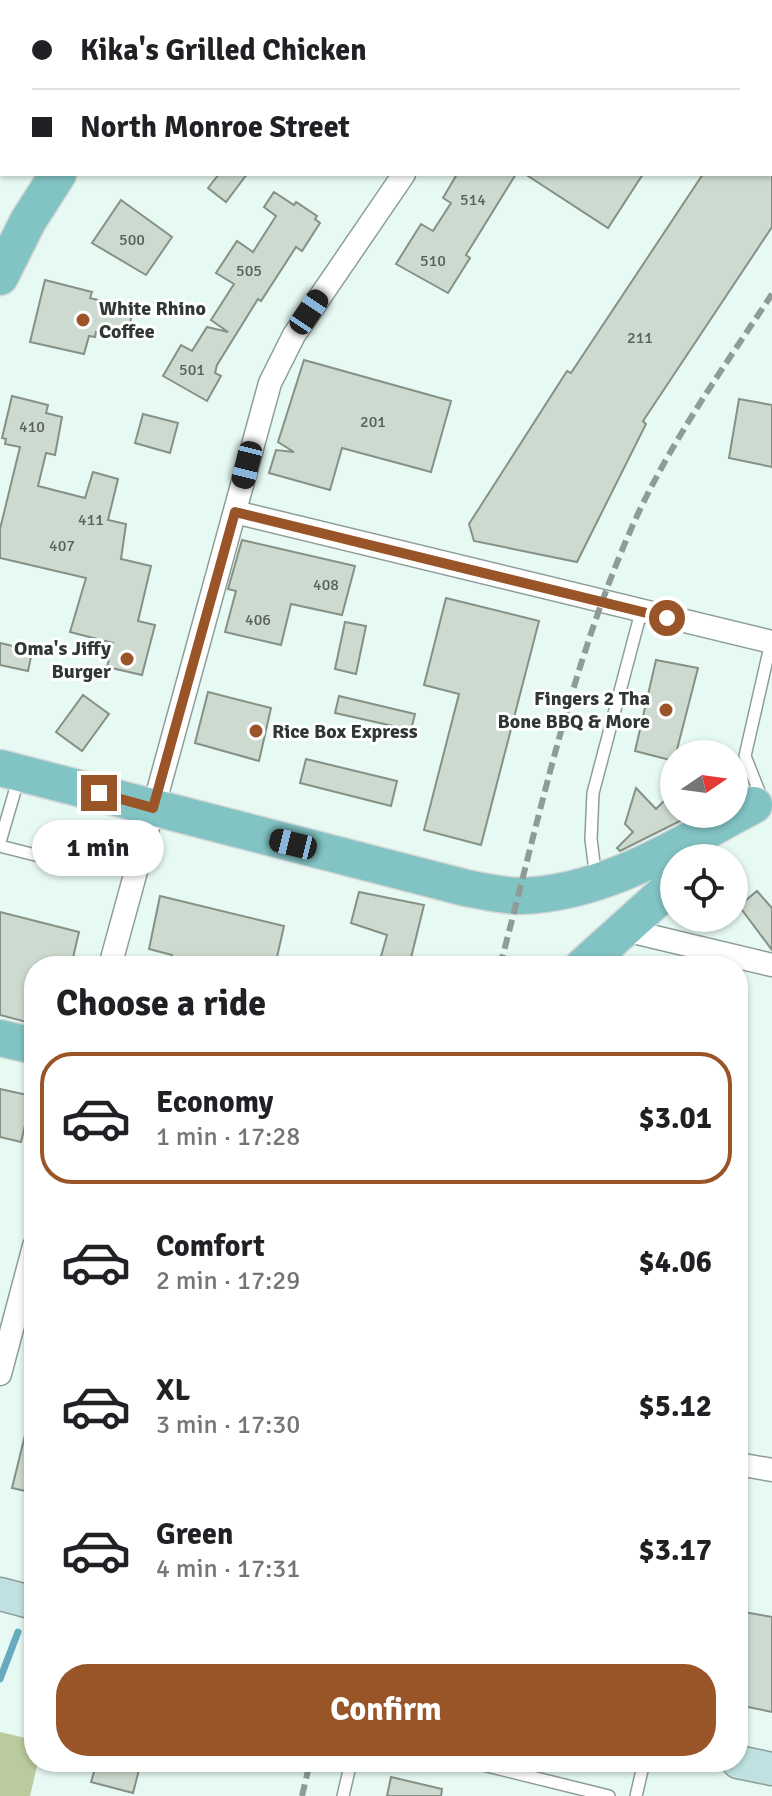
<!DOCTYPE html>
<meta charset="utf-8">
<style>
:root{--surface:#fff;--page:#f2f2f2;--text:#202124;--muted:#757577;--line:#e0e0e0;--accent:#995527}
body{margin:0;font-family:Signika,sans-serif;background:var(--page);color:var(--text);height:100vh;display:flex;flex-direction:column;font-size:30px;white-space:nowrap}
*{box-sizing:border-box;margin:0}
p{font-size:26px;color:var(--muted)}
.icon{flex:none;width:44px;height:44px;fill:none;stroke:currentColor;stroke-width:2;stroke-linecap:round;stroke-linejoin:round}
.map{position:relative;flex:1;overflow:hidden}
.panel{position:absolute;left:24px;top:956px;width:724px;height:816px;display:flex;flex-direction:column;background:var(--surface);border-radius:32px;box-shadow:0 2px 6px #0004}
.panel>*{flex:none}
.top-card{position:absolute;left:0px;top:0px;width:772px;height:176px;box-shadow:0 2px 6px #0004;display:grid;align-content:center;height:176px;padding:0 32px;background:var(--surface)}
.needle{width:52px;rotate:77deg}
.buttons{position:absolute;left:660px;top:740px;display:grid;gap:16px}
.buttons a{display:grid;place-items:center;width:88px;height:88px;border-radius:50%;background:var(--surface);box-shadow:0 2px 6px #0004;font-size:40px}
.end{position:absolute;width:36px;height:36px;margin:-18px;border:10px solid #995527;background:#fff;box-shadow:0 0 0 4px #fff}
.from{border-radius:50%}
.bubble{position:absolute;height:56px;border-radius:28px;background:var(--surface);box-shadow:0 2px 6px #0004;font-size:26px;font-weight:800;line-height:56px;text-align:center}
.car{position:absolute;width:24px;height:48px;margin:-24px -12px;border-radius:10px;box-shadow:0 0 6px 2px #0007;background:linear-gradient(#222 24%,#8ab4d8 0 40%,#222 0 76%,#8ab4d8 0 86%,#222 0)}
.top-card b{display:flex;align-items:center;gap:28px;height:76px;font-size:30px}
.top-card b+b{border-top:2px solid var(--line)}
.top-card i{width:20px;height:20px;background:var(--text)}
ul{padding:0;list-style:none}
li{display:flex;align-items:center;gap:24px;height:132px;margin:0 16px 12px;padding:0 16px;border:4px solid transparent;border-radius:32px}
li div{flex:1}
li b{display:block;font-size:30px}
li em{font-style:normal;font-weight:800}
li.current{border-color:var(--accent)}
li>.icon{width:72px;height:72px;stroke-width:1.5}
h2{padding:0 32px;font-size:36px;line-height:96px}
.button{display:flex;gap:16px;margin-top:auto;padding:16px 32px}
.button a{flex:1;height:92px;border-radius:32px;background:var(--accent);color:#fff;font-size:32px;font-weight:800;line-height:92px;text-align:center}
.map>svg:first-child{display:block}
.green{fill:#bacb9d}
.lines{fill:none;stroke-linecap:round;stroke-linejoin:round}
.stream{stroke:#69aabf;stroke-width:7}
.building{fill:#cddacf;stroke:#859186;stroke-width:2}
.lane-casing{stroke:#8d9e98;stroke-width:14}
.street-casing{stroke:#8d9e98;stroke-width:25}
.secondary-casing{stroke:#8d9e98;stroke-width:35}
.primary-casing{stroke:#d6d7d7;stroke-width:39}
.lane{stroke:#fff;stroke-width:11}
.street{stroke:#fff;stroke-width:22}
.secondary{stroke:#c0e1e2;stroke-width:32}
.primary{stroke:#82c3c4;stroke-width:36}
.rail{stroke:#8e9b97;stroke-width:6;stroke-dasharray:12 6;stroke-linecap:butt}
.route{stroke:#995527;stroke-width:10}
.poi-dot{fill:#995527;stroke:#fff;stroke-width:3}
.labels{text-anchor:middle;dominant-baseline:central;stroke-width:6;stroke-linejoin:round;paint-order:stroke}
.number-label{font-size:16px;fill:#57605c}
.poi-label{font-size:20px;font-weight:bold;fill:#303735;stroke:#fff;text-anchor:start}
</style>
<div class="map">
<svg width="772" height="1796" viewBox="0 0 772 1796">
<rect width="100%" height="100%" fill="#e6f9f2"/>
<path class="green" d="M 0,1732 L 34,1740 L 34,1762 L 38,1762 L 30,1796 L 0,1796 Z"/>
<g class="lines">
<path class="stream" d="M 0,1679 L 18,1632"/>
</g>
<path class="building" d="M 219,174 L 247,174 L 226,202 L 208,188 Z
M 457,174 L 516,174 L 466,255 L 470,258 L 448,293 L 396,264 L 421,224 L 433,231 L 451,203 L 443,198 Z
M 525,174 L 643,174 L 608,228 Z
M 703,174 L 772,174 L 772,227 L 643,421 L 646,424 L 577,562 L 474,541 L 469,524 L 567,371 L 571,373 Z
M 274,192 L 294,205 L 296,202 L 317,216 L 315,219 L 320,223 L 302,251 L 296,247 L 261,301 L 258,299 L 217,365 L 215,373 L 221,376 L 207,401 L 163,376 L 181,345 L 192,351 L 207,327 L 228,332 L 211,320 L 234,284 L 216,273 L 237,241 L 253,252 L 276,216 L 264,207 Z
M 121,200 L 172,237 L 146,275 L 92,243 Z
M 45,280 L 92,292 L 90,298 L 133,309 L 127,338 L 96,332 L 95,337 L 89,336 L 84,354 L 30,342 Z
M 304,360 L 451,401 L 431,472 L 342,448 L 330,490 L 269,473 L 276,450 L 294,452 L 278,442 Z
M 12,396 L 48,405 L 46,413 L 62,417 L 55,455 L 46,453 L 38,486 L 85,498 L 93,472 L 118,479 L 108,520 L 126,524 L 121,559 L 151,566 L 138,621 L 155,625 L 142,675 L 107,667 L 113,643 L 70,632 L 86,578 L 0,558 L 0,529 L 20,447 L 5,444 L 6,439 L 2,438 Z
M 739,399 L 772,405 L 772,467 L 729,458 Z
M 143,414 L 178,423 L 170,453 L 135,443 Z
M 242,540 L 355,566 L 342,615 L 291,604 L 281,645 L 225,632 L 236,591 L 228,589 Z
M 446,598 L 539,621 L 481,845 L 424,830 L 459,694 L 424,685 Z
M 345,622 L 366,626 L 356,674 L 335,669 Z
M 0,643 L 17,647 L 31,657 L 28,671 L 0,665 Z
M 656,660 L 698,668 L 674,761 L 635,751 Z
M 208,692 L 271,708 L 259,761 L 195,743 Z
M 83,695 L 109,714 L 82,751 L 56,732 Z
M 339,696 L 415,714 L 411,730 L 335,713 Z
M 306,759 L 397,781 L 391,806 L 300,783 Z
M 636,788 L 656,809 L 674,791 L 674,814 L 694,814 L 620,851 L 617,848 L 633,832 L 625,824 Z
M 757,891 L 772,908 L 772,950 L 739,906 Z
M 359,892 L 424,905 L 409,966 L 380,960 L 387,935 L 351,923 Z
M 160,896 L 284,926 L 275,966 L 170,966 L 172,955 L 149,949 Z
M 0,912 L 79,932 L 71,966 L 34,966 L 34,1024 L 0,1015 Z
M 0,1089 L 32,1096 L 21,1142 L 0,1137 Z
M 27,1427 L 34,1428 L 34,1493 L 12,1488 Z
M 738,1611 L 772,1617 L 772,1712 L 738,1705 Z
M 97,1762 L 141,1762 L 133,1793 L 91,1782 Z
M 391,1777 L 442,1789 L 441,1796 L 387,1796 Z"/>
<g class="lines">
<g class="lane-casing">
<path id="lane" d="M 88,0 L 90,2
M 762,799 L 745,756 L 771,642
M 0,842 L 19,777
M 0,846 L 59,861
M 596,879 L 591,839 L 593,793 L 641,612
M 484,1762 L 483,1765 L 609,1796
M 343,1796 L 351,1762
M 636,1796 L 644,1762"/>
</g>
<g class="street-casing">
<path id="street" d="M 522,2 L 523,0
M 235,512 L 772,642
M 625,930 L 772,965
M 110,966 L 270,383 L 294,335 L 404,174
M 0,1374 L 34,1246
M 738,1464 L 772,1470"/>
</g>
<g class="secondary-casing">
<path id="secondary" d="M 0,1594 L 34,1603
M 738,1762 L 772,1769"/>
</g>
<g class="primary-casing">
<path id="primary" d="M 169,2 L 170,0
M 0,277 L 28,221 L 58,174
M 0,768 L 466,888 C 483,891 503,896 521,896 C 608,893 680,844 754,805
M 583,966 L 674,884
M 0,1038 L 34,1046"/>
</g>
<use href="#lane" class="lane"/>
<use href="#street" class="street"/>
<use href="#secondary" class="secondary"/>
<use href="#primary" class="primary"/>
<path class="rail" d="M 500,966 C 540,816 572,659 636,518 C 673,438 724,367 772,294
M 302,1796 L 310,1762"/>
</g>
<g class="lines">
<path class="route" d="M 99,793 L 153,808 L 235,512 L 667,618"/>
</g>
<g class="poi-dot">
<circle cx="83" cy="320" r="8"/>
<circle cx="127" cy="659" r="8"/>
<circle cx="666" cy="710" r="8"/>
<circle cx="256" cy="731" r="8"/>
</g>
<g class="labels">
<g class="number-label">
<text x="473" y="200">514</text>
<text x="132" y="240">500</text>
<text x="433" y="261">510</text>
<text x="249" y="271">505</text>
<text x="640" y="338">211</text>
<text x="192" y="370">501</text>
<text x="373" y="422">201</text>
<text x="32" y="427">410</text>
<text x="91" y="520">411</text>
<text x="62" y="546">407</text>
<text x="326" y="585">408</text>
<text x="258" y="620">406</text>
</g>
<g class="poi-label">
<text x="99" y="308">White Rhino<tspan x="99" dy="23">Coffee</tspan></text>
<text x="111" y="648" text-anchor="end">Oma's Jiffy<tspan x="111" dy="23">Burger</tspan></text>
<text x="650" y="698" text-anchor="end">Fingers 2 Tha<tspan x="650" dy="23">Bone BBQ &amp; More</tspan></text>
<text x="272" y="731">Rice Box Express</text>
</g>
</g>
</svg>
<div class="buttons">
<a><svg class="needle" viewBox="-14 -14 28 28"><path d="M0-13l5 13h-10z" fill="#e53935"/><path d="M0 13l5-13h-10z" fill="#757577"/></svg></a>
<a><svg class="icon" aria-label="locate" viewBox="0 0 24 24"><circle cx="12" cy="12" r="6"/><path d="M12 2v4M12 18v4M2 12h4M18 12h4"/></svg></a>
</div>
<i class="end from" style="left:667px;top:618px"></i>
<i class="end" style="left:99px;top:793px"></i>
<div class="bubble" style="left:32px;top:820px;width:132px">1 min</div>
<i class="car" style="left:309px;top:312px;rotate:34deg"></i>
<i class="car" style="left:247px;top:465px;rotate:194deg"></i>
<i class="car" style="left:293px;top:844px;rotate:284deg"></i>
<div class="top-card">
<b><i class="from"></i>Kika's Grilled Chicken</b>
<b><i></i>North Monroe Street</b>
</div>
<section class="panel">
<h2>Choose a ride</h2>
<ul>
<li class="current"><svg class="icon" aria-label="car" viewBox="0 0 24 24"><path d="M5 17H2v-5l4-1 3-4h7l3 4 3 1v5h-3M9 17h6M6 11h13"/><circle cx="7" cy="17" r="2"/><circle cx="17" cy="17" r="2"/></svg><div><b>Economy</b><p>1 min · 17:28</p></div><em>$3.01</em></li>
<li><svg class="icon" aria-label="car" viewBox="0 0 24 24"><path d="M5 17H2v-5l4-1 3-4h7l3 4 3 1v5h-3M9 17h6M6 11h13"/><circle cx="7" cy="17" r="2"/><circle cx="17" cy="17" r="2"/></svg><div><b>Comfort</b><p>2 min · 17:29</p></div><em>$4.06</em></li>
<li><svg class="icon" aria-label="car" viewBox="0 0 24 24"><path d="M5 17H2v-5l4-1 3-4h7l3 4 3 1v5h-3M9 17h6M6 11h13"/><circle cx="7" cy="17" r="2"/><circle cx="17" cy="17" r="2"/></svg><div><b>XL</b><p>3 min · 17:30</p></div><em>$5.12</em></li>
<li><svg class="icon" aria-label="car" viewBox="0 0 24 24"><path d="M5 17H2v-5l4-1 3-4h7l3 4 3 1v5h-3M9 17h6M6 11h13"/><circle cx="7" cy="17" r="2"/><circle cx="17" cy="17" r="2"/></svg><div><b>Green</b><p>4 min · 17:31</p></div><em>$3.17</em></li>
</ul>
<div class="button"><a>Confirm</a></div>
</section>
</div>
